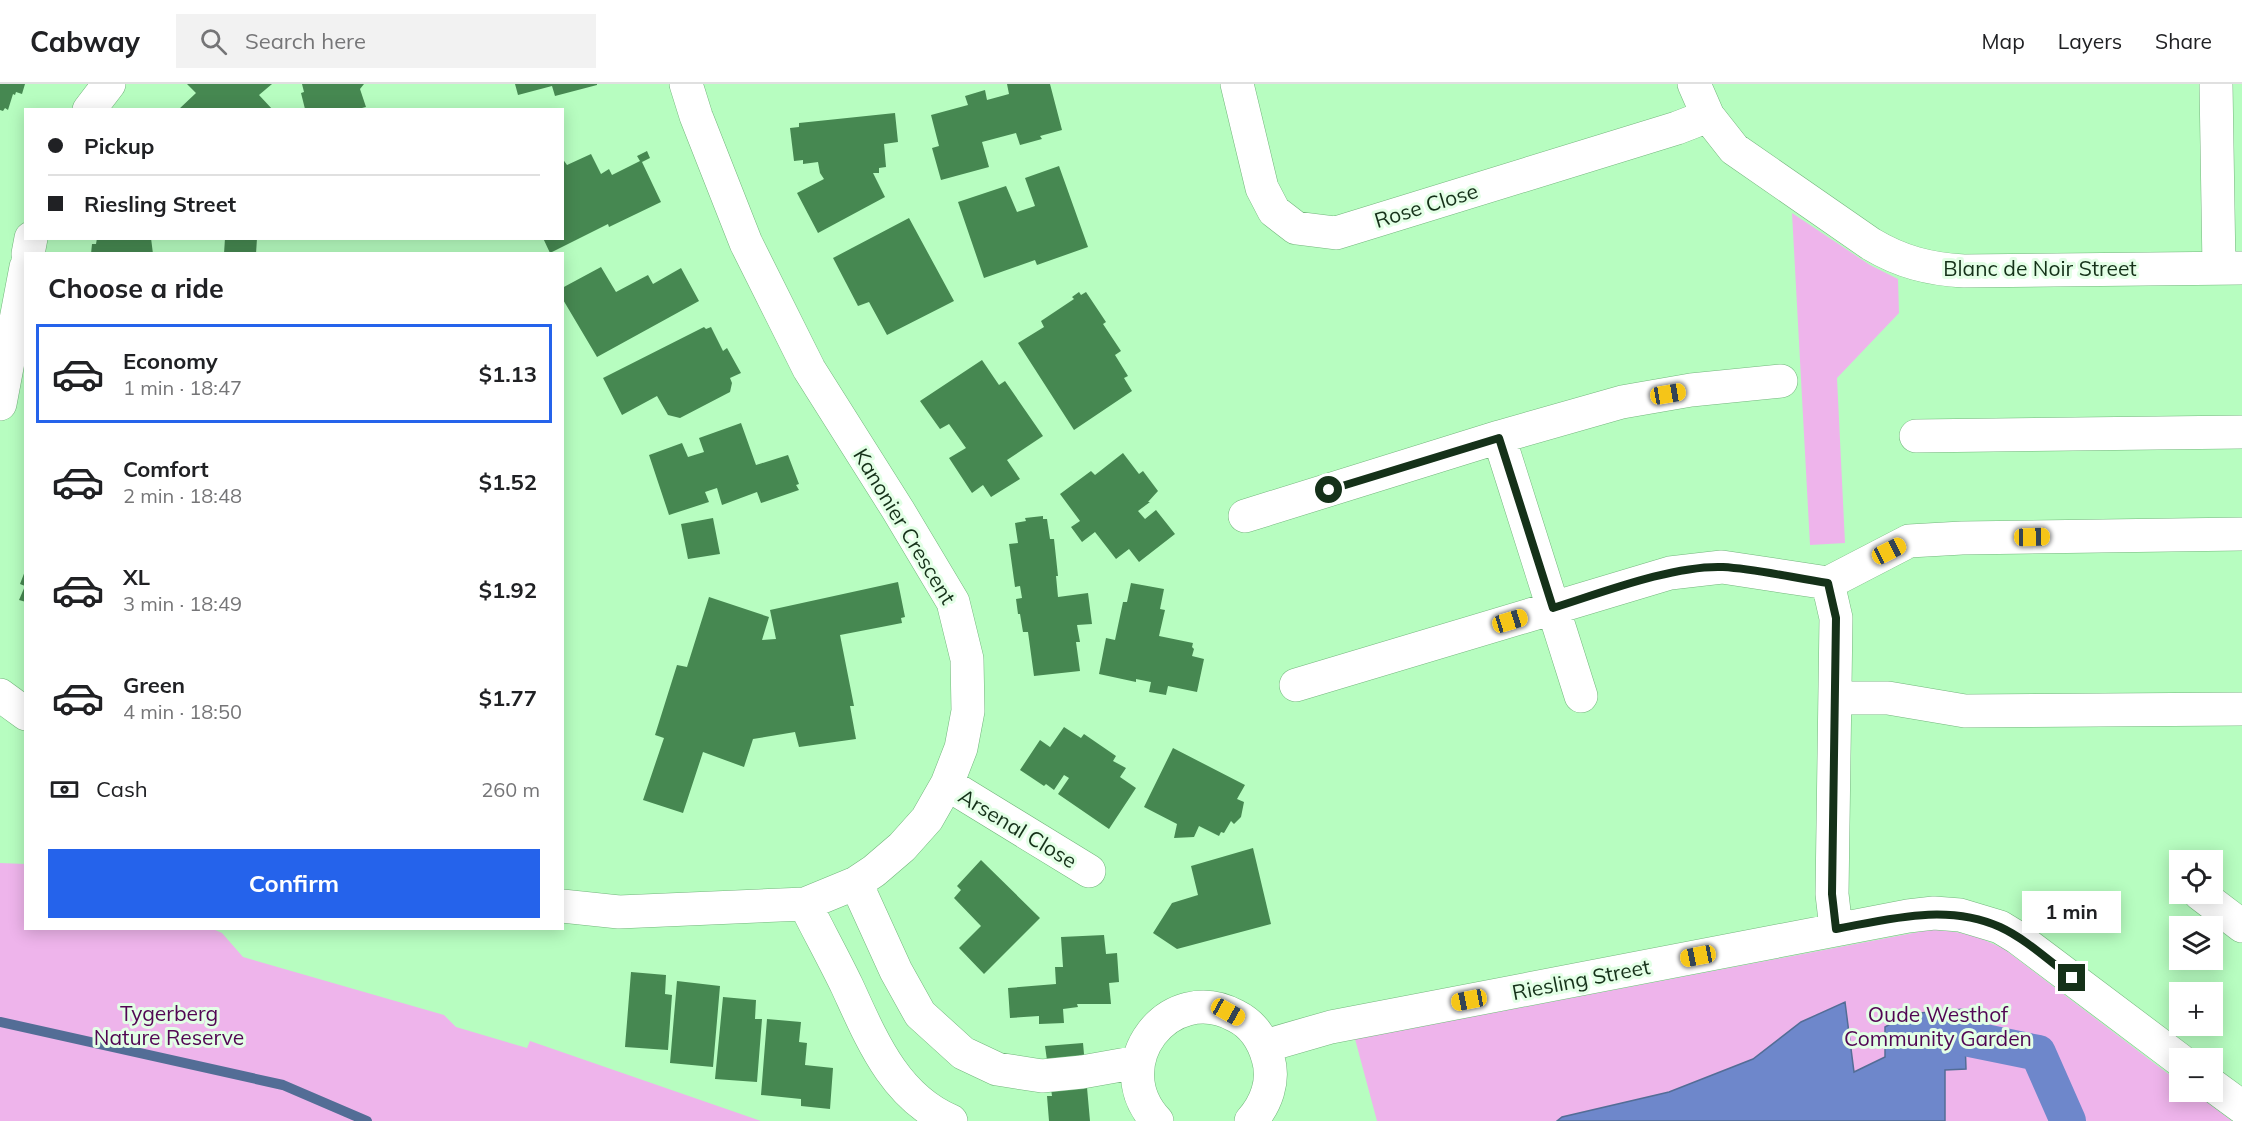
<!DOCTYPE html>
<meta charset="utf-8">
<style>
:root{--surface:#fff;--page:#f2f2f2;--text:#202124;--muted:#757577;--line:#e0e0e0;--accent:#2563eb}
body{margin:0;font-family:Mulish,sans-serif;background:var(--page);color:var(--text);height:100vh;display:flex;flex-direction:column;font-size:22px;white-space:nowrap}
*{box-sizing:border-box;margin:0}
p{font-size:20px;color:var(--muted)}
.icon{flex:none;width:33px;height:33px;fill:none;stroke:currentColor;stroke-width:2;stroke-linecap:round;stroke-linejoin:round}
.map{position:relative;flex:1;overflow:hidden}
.panel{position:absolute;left:24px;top:168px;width:540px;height:678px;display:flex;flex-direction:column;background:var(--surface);border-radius:0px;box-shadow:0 3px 15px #0003}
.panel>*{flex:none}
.top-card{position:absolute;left:24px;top:24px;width:540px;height:132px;border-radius:0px;box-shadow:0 3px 15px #0003;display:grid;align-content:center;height:132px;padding:0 24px;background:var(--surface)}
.buttons{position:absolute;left:2169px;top:766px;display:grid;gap:12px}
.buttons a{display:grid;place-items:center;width:54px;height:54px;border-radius:0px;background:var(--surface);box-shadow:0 3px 15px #0003;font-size:30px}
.end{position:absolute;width:27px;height:27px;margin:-14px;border:8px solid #153119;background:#fff;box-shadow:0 0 0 3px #fff}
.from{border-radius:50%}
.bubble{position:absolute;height:42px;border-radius:0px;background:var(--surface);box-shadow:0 3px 15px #0003;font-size:20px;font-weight:700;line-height:42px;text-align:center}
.car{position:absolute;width:18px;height:36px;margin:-18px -9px;border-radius:8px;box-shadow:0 0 4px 2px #0007;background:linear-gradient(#f5c518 24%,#345 0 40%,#f5c518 0 76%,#345 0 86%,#f5c518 0)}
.top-card b{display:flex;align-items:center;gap:21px;height:57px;font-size:22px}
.top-card b+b{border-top:2px solid var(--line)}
.top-card i{width:15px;height:15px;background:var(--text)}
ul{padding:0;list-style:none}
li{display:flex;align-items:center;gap:18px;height:99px;margin:0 12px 9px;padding:0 12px;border:3px solid transparent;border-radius:0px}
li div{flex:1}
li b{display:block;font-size:22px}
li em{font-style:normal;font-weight:700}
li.selected{border-color:var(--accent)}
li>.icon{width:54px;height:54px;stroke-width:1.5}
h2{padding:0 24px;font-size:27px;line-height:72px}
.pay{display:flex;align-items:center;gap:15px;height:66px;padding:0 24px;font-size:22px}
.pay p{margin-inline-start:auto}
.cta{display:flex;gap:12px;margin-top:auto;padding:12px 24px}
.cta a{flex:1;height:69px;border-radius:0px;background:var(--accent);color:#fff;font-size:24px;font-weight:700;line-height:69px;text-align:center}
header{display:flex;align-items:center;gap:36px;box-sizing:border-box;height:84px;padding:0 30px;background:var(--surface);border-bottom:2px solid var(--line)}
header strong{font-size:28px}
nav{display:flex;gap:33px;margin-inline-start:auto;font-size:21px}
.search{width:420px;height:54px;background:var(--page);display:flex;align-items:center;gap:15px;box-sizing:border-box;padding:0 21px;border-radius:0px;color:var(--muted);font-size:22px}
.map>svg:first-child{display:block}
.green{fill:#eeb4eb}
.water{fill:#6e87cb;stroke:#536d96;stroke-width:1.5}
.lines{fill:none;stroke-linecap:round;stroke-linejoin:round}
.stream{stroke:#536d96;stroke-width:10}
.canal{stroke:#6e87cb;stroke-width:36}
.building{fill:#468851}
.minor-casing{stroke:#73b67c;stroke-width:34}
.minor{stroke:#fff;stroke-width:33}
.route{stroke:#153119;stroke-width:8}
.labels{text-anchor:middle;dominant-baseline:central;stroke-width:6;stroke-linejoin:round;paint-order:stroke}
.street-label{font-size:21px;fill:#153119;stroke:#e3ffe6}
.park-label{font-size:21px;fill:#520653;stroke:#e3ffe6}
</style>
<header>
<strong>Cabway</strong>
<div class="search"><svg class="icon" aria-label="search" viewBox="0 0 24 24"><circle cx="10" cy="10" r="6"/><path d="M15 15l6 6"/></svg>Search here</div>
<nav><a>Map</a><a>Layers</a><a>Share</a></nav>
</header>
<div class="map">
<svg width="2242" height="1037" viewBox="0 0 2242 1037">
<rect width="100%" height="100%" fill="#b7fdc0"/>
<path class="green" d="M 1792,129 L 1870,181 L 1898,195 L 1899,229 L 1837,294 L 1845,459 L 1810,461 Z
M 0,779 L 25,780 L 26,844 L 213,845 L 222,849 L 243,873 L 444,931 L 456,943 L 527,964 L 530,957 L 761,1037 L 0,1037 Z
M 1929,846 C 1957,846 1979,852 2004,865 L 2179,998 L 2180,1008 L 2193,1008 L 2232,1037 L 1377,1037 L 1355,955 Z"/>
<path class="water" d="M 1845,918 L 1854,988 L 1885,973 L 1885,943 L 1908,930 L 1964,925 L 1966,985 L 1945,986 L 1945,1037 L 1557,1037 L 1562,1033 L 1669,1008 L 1753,975 L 1801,938 Z"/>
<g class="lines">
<path class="stream" d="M 0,938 L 283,1001 L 367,1037"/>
<path class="canal" d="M 1965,954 L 2038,969 L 2068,1037"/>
</g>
<path class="building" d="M 0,0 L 25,0 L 22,10 L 16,8 L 15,11 L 13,10 L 8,26 L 5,24 L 3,27 L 0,26 Z
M 187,0 L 272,0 L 259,11 L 273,26 L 178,26 L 196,9 Z
M 302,0 L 364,0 L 360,5 L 366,23 L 362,24 L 362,26 L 305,25 L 301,9 L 304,8 Z
M 515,0 L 597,0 L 597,1 L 555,12 L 552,2 L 518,11 Z
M 1007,0 L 1050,0 L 1062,46 L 1040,52 L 1042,55 L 1020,61 L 1016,49 L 982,58 L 989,83 L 941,96 L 932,64 L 939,62 L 931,31 L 968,21 L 965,12 L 985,6 L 987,16 L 1009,10 Z
M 895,29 L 898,58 L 884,60 L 886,83 L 879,84 L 879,89 L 873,89 L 885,113 L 818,149 L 797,109 L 824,95 L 820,89 L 818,78 L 803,80 L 803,76 L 794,77 L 790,44 L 799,43 L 799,39 Z
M 647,67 L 650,74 L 642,78 L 661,118 L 609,143 L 608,140 L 550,169 L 543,154 L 562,154 L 562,74 L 567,81 L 591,70 L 601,90 L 609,85 L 612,91 L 640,77 L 637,72 Z
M 1059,82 L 1088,163 L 1037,181 L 1035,176 L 984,194 L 958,118 L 1006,102 L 1017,128 L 1035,122 L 1025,94 Z
M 909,134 L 954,217 L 887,251 L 869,218 L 858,222 L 833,174 Z
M 97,154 L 151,154 L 153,170 L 91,170 L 92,160 L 96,160 Z
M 225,154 L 257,154 L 256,170 L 224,170 Z
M 601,183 L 616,208 L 648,191 L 653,200 L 681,184 L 699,217 L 597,273 L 562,214 L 562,204 Z
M 1079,208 L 1081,211 L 1086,208 L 1106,238 L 1103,240 L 1121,267 L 1115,271 L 1128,292 L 1124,294 L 1132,307 L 1074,346 L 1018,259 L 1044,243 L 1041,237 L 1074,215 L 1072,213 Z
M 704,243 L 706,245 L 711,243 L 723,267 L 727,264 L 741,289 L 730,294 L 732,299 L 730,308 L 680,334 L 668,331 L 657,312 L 622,331 L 603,294 Z
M 982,276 L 999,301 L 1005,297 L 1043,352 L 1007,376 L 1020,395 L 991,413 L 983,401 L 972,409 L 949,374 L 966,364 L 949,340 L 940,345 L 920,317 Z
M 741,339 L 756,381 L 788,371 L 799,400 L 796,401 L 799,406 L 761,419 L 757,408 L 722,421 L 717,404 L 705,408 L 709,418 L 669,431 L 649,371 L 682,359 L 688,373 L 704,368 L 699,354 Z
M 1123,369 L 1139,390 L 1143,387 L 1158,407 L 1148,418 L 1150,418 L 1138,427 L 1145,435 L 1156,426 L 1175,450 L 1139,478 L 1129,465 L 1116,475 L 1095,448 L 1082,458 L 1071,443 L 1080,437 L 1060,410 L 1091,387 L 1095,391 Z
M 1043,432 L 1043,435 L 1047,435 L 1050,455 L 1054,455 L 1058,492 L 1056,492 L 1058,513 L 1088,509 L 1092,540 L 1077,541 L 1080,558 L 1076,558 L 1080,587 L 1034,592 L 1028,548 L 1023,548 L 1020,530 L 1018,530 L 1016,515 L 1022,514 L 1020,502 L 1015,503 L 1009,460 L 1018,459 L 1015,439 L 1026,437 L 1025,434 Z
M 713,434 L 720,470 L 688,475 L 681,440 Z
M 25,487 L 26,487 L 26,518 L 19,516 L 25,502 L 20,500 Z
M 898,498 L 905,533 L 901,534 L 902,539 L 840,551 L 854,622 L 850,622 L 856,655 L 799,663 L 795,648 L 753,655 L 744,683 L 703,668 L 683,729 L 643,716 L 664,654 L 655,651 L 677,581 L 687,583 L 709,513 L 769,533 L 762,556 L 776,555 L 770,526 Z
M 1131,499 L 1164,505 L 1160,525 L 1165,526 L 1159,552 L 1193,559 L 1192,563 L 1194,565 L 1192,572 L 1204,575 L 1197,608 L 1168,602 L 1166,611 L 1149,608 L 1151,598 L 1136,595 L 1136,598 L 1099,590 L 1106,554 L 1115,556 L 1123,518 L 1127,518 Z
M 1064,643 L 1081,654 L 1084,650 L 1116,672 L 1113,677 L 1126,684 L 1120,693 L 1136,704 L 1109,745 L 1058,710 L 1069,694 L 1064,691 L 1054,706 L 1046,700 L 1044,702 L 1020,686 L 1040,656 L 1050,663 Z
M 1173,664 L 1245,701 L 1237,715 L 1244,718 L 1241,733 L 1234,740 L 1231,737 L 1224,749 L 1221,748 L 1219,752 L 1199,742 L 1194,753 L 1174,754 L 1177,740 L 1144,723 Z
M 1253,764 L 1271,840 L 1177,865 L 1153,849 L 1172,819 L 1198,811 L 1191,782 Z
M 981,776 L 1040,834 L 984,890 L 959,864 L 981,842 L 954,814 L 961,806 L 957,802 Z
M 1104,851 L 1106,870 L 1117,869 L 1119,898 L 1109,899 L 1111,920 L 1077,920 L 1078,923 L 1063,925 L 1064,939 L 1039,940 L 1039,932 L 1010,934 L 1008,904 L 1056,900 L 1055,883 L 1063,883 L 1061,853 Z
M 631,888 L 666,891 L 665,910 L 672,911 L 668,966 L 625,963 Z
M 677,897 L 720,902 L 713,983 L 670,979 Z
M 723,913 L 756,916 L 755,935 L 762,935 L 757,998 L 715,995 Z
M 767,935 L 801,938 L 799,958 L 807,959 L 805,981 L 833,984 L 830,1025 L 801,1022 L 801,1015 L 761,1011 Z
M 1083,959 L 1090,1037 L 1049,1037 L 1047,1012 L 1052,1012 L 1045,962 Z"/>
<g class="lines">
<g class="minor-casing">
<path id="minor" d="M 1237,0 L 1262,104 L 1274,127 L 1296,144 L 1336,149 L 1677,44 L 1708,32
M 1694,0 L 1708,32 L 1734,65 L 1871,160 C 1901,178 1929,185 1964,187 L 2242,184
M 2216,0 L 2219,184
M 89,26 L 109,0
M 28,170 L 31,154
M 0,320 L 26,183
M 1916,352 L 2242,348
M 1499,353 L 1581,612
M 1245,432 L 1499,353 L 1622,318 L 1691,306 L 1781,297
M 1828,499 L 1836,534 L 1832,810 L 1836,845
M 1296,601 L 1670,489 L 1722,483 L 1828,499 L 1909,457 L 1962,454 L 2242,450
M 0,611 L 26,630
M 1836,614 L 1888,614 L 1965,627 L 2242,625
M 947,700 L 1089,787
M 856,799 L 896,887 L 920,930 L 963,969 L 997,985 L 1042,992 L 1082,988 L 1138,978
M 2200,810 L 2242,842
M 805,820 C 819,848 834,875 847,902 C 871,954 894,1013 951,1037
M 562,822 L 619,828 L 805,820 L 856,799 L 874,787 L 902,763 L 927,735 L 947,700 L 961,664 L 968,627 L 967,575 L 953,518 L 898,426 L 809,285 L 746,159 L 696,32 L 686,0
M 1265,962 L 1331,943 L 1908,832 L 1934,829 L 1960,831 L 2000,843 L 2018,854 L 2180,976
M 2212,1001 L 2242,1023
M 1157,1037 C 1104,981 1169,895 1236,932 C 1254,941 1263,956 1268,974 C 1275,997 1266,1020 1251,1037"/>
</g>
<use href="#minor" class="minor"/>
</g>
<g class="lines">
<path class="route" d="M 1329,406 L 1499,354 L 1553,524 C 1601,509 1673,481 1723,483 C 1757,485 1794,494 1828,499 L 1836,534 L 1832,810 L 1836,845 C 1890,835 1947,819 2000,843 C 2026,855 2049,877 2072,894"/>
</g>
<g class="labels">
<g class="street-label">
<text transform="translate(1426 121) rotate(-17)">Rose Close</text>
<text x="2040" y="184">Blanc de Noir Street</text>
<text transform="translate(905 442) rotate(59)">Kanonier Crescent</text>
<text transform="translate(1018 744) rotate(31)">Arsenal Close</text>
<text transform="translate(1581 895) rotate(-11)">Riesling Street</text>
</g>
<g class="park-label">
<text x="169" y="929">Tygerberg<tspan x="169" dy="24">Nature Reserve</tspan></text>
<text x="1938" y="930">Oude Westhof<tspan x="1938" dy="24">Community Garden</tspan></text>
</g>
</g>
</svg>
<div class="buttons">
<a><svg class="icon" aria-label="locate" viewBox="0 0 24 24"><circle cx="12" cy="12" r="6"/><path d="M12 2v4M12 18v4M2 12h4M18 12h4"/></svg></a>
<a><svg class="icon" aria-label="layers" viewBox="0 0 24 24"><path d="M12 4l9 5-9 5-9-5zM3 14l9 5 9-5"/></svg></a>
<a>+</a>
<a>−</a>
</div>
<i class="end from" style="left:1329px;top:406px"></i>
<i class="end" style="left:2072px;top:894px"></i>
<div class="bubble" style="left:2022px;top:807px;width:99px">1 min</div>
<i class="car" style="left:1668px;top:310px;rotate:80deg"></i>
<i class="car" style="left:2032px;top:453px;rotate:89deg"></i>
<i class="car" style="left:1889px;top:467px;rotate:63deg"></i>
<i class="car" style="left:1510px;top:537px;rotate:73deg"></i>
<i class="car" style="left:1698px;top:872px;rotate:259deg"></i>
<i class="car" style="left:1469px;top:916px;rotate:259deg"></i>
<i class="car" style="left:1228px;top:928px;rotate:119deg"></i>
<div class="top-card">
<b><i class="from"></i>Pickup</b>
<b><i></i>Riesling Street</b>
</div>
<section class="panel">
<h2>Choose a ride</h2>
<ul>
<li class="selected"><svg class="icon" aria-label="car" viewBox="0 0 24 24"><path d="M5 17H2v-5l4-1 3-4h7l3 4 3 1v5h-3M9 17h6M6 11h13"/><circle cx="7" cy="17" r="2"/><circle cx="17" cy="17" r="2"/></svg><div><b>Economy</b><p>1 min · 18:47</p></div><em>$1.13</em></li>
<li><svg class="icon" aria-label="car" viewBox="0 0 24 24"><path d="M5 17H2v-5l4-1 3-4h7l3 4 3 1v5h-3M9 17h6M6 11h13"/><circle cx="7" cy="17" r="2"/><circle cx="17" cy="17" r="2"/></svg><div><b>Comfort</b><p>2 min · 18:48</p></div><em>$1.52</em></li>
<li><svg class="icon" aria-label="car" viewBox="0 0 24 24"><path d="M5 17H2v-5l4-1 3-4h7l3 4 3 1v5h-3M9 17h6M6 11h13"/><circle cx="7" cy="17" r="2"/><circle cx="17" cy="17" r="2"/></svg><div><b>XL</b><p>3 min · 18:49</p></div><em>$1.92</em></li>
<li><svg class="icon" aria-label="car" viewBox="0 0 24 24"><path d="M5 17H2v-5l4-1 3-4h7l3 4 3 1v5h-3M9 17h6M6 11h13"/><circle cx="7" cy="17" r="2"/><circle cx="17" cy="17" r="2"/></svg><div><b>Green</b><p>4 min · 18:50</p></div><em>$1.77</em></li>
</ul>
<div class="pay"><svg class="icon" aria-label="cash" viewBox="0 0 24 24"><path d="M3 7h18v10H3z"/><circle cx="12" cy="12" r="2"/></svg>Cash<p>260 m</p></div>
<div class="cta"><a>Confirm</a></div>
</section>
</div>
